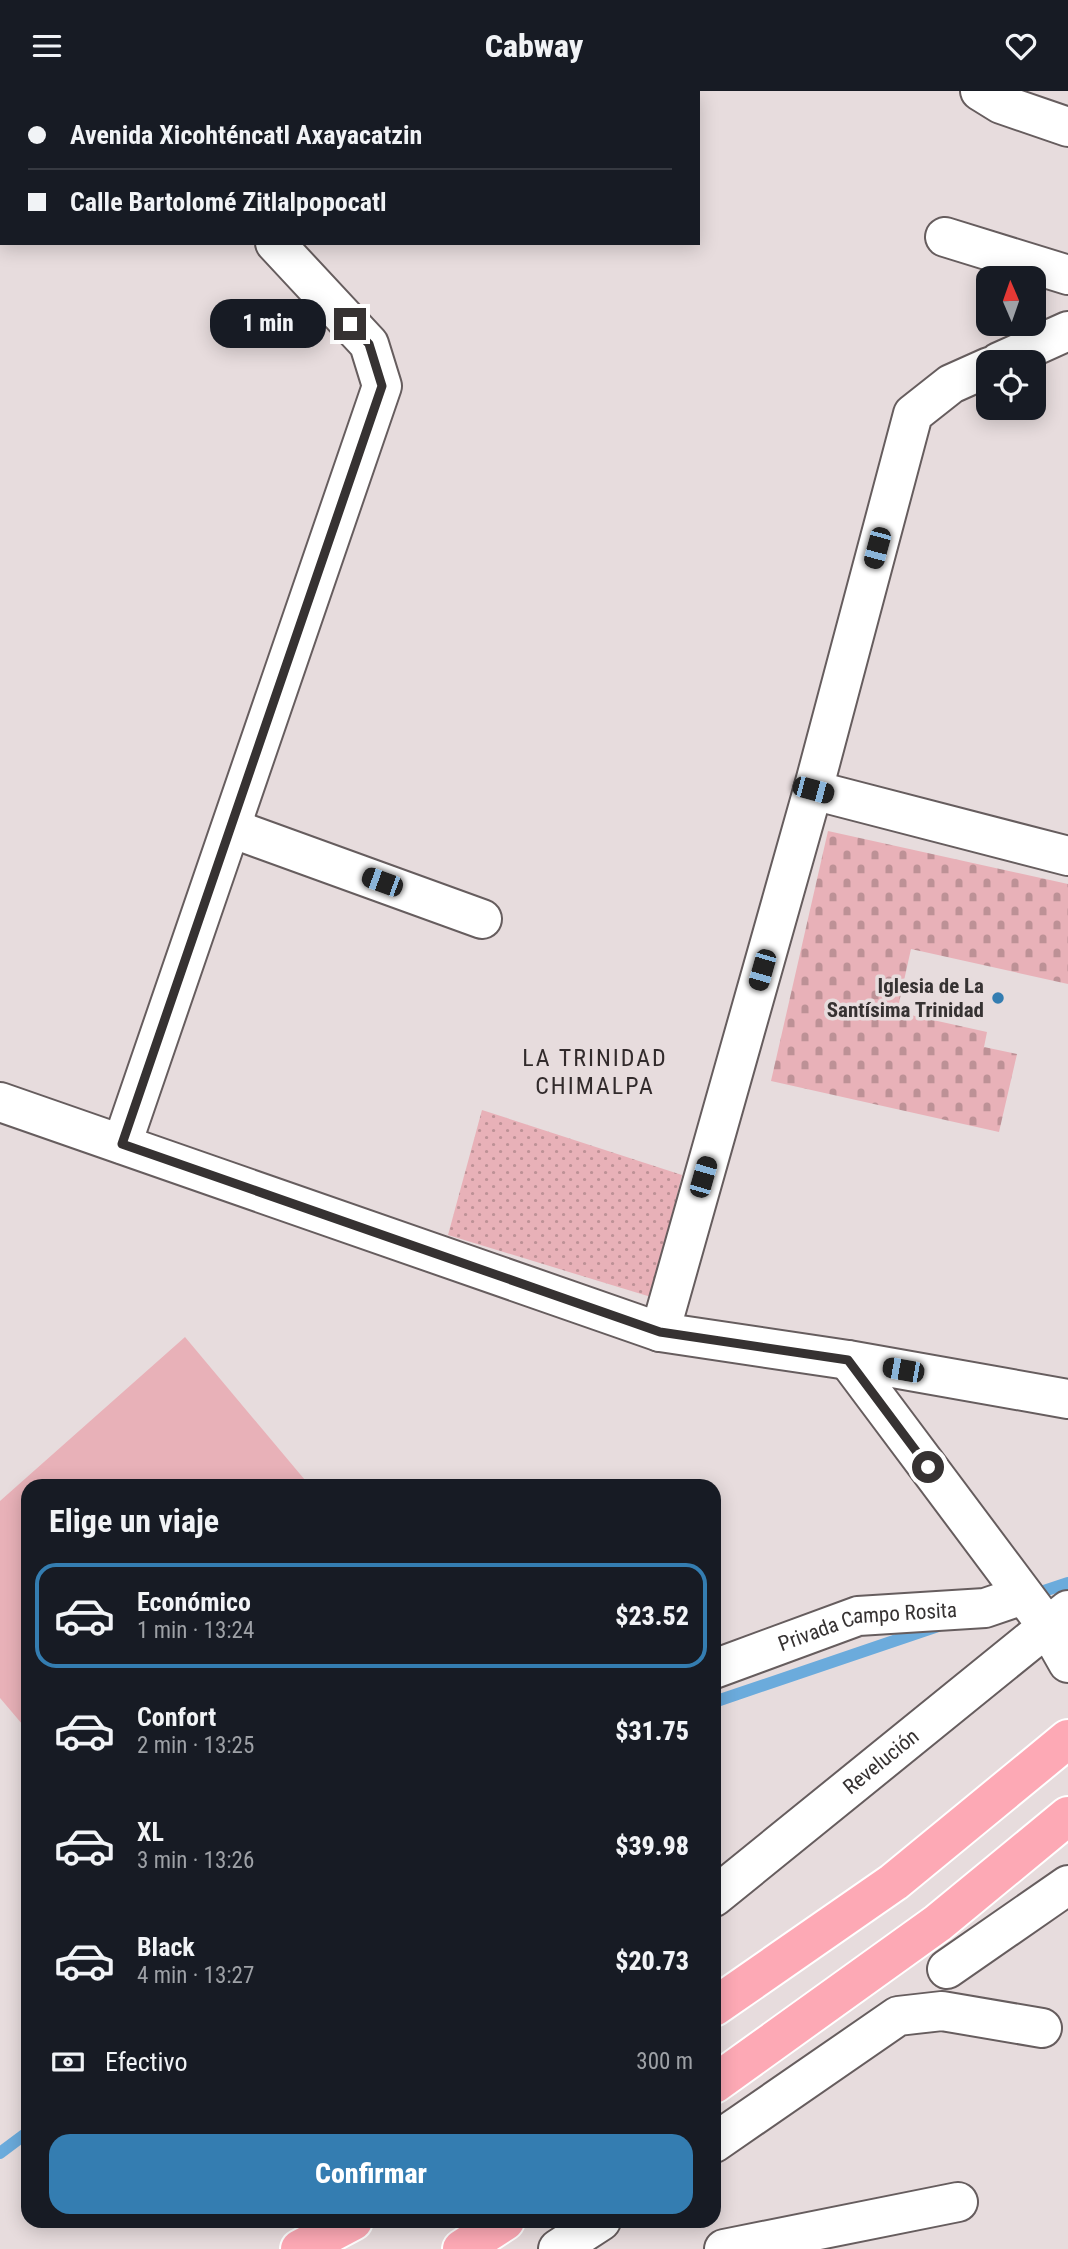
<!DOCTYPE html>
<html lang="es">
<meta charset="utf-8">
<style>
:root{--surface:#171b24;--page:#242831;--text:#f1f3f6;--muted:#9ea1a6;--line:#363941;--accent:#347db1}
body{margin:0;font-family:"Roboto Condensed",sans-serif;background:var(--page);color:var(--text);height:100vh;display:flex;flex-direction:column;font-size:26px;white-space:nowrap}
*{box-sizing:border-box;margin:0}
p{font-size:23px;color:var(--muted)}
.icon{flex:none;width:38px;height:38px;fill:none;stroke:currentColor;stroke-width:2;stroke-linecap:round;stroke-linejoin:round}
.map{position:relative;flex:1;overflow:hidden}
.details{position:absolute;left:21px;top:1388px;width:700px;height:749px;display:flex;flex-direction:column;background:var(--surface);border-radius:21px;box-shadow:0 4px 18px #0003}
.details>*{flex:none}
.guide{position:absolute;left:0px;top:0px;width:700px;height:154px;box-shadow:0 4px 18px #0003;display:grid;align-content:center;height:154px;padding:0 28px;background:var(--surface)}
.needle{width:46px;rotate:358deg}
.buttons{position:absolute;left:976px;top:175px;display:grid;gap:14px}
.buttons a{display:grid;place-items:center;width:70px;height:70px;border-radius:14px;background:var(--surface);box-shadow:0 4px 18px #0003;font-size:35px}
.end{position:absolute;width:32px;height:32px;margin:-16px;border:9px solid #363232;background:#fff;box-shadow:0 0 0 4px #fff}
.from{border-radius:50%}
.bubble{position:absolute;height:49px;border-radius:21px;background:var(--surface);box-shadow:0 4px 18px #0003;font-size:23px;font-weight:800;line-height:49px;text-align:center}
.car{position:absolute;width:21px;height:42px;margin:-21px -10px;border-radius:9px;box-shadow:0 0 5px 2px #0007;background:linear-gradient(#222 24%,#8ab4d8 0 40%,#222 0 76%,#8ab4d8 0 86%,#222 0)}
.guide b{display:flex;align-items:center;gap:24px;height:66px;font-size:26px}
.guide b+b{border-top:2px solid var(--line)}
.guide i{width:18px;height:18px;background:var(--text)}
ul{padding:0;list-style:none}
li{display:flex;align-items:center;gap:21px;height:105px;margin:0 14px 10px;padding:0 14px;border:4px solid transparent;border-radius:21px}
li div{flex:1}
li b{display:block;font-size:26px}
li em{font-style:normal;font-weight:800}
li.active{border-color:var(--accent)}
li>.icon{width:63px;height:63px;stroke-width:1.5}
h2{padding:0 28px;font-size:32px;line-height:84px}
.pay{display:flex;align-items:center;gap:18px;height:77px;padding:0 28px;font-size:26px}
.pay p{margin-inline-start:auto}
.primary-button{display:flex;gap:14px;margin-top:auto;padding:14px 28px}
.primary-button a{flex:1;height:80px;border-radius:21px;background:var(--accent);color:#fff;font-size:28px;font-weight:800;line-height:80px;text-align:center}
header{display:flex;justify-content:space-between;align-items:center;height:91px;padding:0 28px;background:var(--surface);font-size:32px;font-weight:800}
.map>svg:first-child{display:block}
.grass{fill:#e8b1b8}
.cemetery{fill:url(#cemetery-stones)}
.park{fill:url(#park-dots)}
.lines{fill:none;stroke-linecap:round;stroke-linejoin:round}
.stream{stroke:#6babdc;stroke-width:12}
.street-casing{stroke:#665d5e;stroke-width:42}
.highway-casing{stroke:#fff;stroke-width:42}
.street{stroke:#fff;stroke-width:38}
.highway{stroke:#fda9b5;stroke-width:38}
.route{stroke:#363232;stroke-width:9}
.poi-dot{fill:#347db1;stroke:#e7dcdd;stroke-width:2.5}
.labels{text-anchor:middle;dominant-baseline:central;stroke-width:7;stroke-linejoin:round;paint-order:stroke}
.poi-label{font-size:21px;font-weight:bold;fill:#363232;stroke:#e7dcdd;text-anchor:end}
.street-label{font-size:21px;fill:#363232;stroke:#e7dcdd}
.quarter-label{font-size:24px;letter-spacing:2px;fill:#322b2c;stroke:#e7dcdd}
</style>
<header><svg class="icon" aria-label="menu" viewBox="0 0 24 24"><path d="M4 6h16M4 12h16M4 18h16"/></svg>Cabway<svg class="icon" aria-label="heart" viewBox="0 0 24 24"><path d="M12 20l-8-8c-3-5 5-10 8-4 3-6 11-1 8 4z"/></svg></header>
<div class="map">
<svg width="1068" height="2158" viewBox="0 0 1068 2158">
<defs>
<pattern id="cemetery-stones" width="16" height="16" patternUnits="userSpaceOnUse" patternTransform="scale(1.75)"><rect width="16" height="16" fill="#e8b1b8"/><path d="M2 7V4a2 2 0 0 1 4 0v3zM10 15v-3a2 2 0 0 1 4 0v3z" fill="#bd9196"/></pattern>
<pattern id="park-dots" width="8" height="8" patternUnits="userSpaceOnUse" patternTransform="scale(1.75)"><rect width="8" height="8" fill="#e8b1b8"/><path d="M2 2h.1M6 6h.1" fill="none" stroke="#bd9196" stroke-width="1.8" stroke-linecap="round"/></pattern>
</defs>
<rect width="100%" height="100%" fill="#e7dcdd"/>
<path class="grass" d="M 185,1246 L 310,1395 L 28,1395 L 28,1640 L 0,1607 L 0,1410 Z"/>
<path class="cemetery" d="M 828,740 L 1068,793 L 1068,893 L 911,858 L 897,921 L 987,941 L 984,956 L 1017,963 L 999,1041 L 771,990 Z"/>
<path class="park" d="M 482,1019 L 682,1084 L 651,1206 L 448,1144 Z"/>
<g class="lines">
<path class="stream" d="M 1032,1504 L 1068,1492
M 714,1611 L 938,1535
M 0,2062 L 28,2041"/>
<g class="street-casing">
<g id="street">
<path d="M 10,0 L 10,2"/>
<path d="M 980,0 L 1001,13 L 1068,36"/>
<path d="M 945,146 L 1068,184"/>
<path d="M 999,271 L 1068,240"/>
<path d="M 813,699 L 1068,765"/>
<path d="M 231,737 L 482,828"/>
<path d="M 0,1011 L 660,1241 L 848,1269 L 1068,1308"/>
<path d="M 122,1053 L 382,295 L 369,253 L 275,152"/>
<path d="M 660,1241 L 813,699 L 913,323 L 951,293 L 989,276"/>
<path d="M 848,1269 L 1047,1535 L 1068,1572"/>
<path id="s1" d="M 714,1578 L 858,1525 L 985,1517 L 1023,1504"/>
<path id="s2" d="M 714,1806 L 1068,1519"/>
<path d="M 947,1878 L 1068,1794"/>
<path d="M 714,2052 L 898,1925 L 942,1920 L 1042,1937"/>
<path d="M 558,2158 L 601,2130"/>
<path d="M 724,2158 L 958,2111"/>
</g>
</g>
<g class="highway-casing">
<path id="highway" d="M 714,1916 L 894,1791 L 1068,1648
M 714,1993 L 938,1832 L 1068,1725
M 300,2158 L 353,2130
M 462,2158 L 505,2130"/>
</g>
<use href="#street" class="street"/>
<use href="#highway" class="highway"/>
</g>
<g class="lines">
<path class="route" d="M 350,233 L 369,253 L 382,295 L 122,1053 L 660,1241 L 848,1269 L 928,1376"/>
</g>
<circle class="poi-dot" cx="998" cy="907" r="7"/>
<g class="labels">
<g class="poi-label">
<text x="984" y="895">Iglesia de La<tspan x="984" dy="24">Santísima Trinidad</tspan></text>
</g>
<g class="street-label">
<text stroke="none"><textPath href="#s1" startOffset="161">Privada Campo Rosita</textPath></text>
<text stroke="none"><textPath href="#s2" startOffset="215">Revelución</textPath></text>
</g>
<g class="quarter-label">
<text x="595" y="967">LA TRINIDAD<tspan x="595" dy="28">CHIMALPA</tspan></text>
</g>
</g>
</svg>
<div class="buttons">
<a><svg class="needle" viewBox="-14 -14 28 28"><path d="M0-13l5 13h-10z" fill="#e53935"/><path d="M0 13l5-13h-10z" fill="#9ea1a6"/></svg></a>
<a><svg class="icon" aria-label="locate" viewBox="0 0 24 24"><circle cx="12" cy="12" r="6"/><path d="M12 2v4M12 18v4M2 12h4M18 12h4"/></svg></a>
</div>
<i class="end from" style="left:928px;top:1376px"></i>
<i class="end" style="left:350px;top:233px"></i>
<div class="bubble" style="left:210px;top:208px;width:116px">1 min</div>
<i class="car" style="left:877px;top:457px;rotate:195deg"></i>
<i class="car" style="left:813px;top:699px;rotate:105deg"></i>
<i class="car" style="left:382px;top:791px;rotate:290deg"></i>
<i class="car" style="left:762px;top:879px;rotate:196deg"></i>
<i class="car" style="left:703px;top:1086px;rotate:16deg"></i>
<i class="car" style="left:903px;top:1279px;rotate:280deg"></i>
<div class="guide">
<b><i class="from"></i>Avenida Xicohténcatl Axayacatzin</b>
<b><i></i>Calle Bartolomé Zitlalpopocatl</b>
</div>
<section class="details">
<h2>Elige un viaje</h2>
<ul>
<li class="active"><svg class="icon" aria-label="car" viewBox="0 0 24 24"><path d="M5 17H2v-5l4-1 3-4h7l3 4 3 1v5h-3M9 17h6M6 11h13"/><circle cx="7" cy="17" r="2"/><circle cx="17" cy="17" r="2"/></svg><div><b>Económico</b><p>1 min · 13:24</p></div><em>$23.52</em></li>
<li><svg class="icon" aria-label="car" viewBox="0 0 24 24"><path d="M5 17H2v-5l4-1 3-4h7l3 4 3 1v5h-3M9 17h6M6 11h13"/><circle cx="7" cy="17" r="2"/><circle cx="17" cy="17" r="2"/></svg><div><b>Confort</b><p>2 min · 13:25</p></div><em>$31.75</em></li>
<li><svg class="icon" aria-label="car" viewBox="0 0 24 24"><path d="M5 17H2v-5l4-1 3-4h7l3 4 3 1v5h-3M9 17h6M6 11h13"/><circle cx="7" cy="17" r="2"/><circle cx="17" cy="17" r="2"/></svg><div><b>XL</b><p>3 min · 13:26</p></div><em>$39.98</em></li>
<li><svg class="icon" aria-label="car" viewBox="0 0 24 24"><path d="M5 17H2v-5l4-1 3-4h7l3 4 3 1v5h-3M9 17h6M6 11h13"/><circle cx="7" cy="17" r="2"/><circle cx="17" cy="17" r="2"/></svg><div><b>Black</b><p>4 min · 13:27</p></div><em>$20.73</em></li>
</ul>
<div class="pay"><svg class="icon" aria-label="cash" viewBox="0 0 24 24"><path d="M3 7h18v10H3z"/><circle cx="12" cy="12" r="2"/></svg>Efectivo<p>300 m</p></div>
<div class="primary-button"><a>Confirmar</a></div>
</section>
</div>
